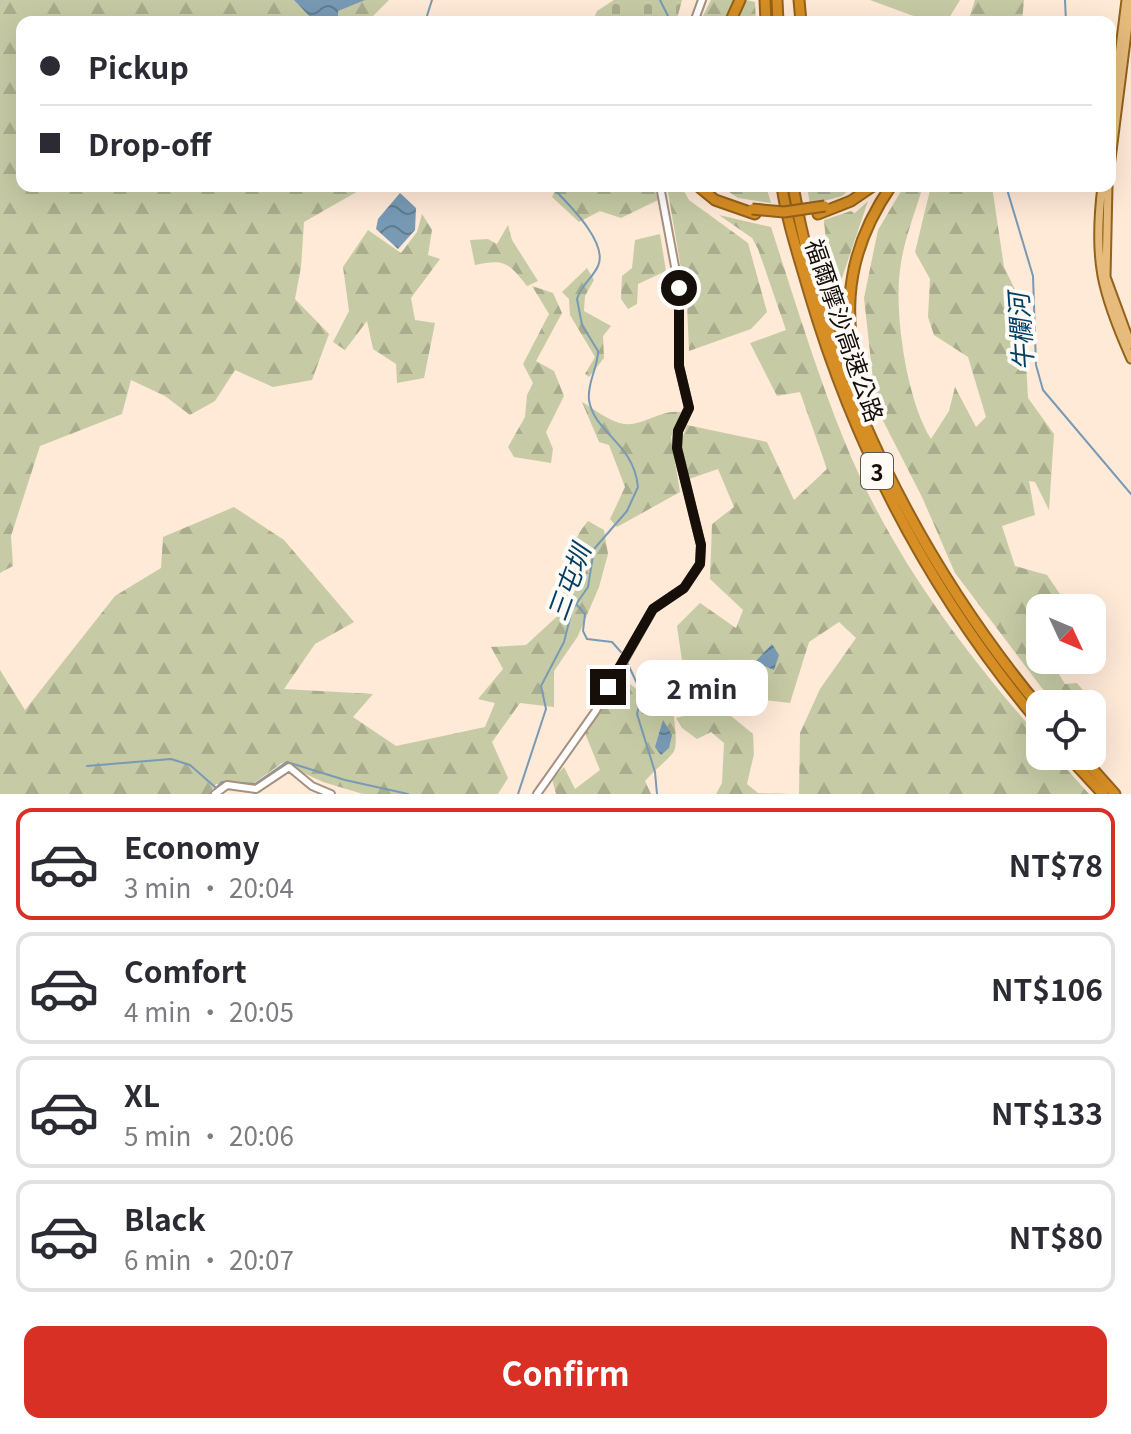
<!DOCTYPE html>
<meta charset="utf-8">
<style>
:root{--surface:#fff;--page:#f7f7f7;--text:#2b2b33;--muted:#7c7c81;--line:#e1e1e2;--accent:#d93025}
body{margin:0;font-family:Georgia,"Noto Sans TC",serif;background:var(--page);color:var(--text);height:100vh;display:flex;flex-direction:column;font-size:30px;white-space:nowrap}
*{box-sizing:border-box;margin:0}
p{font-size:26px;color:var(--muted)}
.icon{flex:none;width:44px;height:44px;fill:none;stroke:currentColor;stroke-width:2;stroke-linecap:round;stroke-linejoin:round}
.map{position:relative;height:794px;overflow:hidden}
.sheet{display:flex;flex-direction:column;background:var(--surface);flex:1}
.sheet>*{flex:none}
.banner{position:absolute;left:16px;top:16px;width:1100px;height:176px;border-radius:16px;box-shadow:0 8px 32px #0002;display:grid;align-content:center;height:176px;padding:0 24px;background:var(--surface)}
.needle{width:52px;rotate:134deg}
.fabs{position:absolute;left:1026px;top:594px;display:grid;gap:16px}
.fabs a{display:grid;place-items:center;width:80px;height:80px;border-radius:16px;background:var(--surface);box-shadow:0 8px 32px #0002;font-size:40px}
.end{position:absolute;width:36px;height:36px;margin:-18px;border:10px solid #160f09;background:#fff;box-shadow:0 0 0 4px #fff}
.from{border-radius:50%}
.bubble{position:absolute;height:56px;border-radius:16px;background:var(--surface);box-shadow:0 8px 32px #0002;font-size:26px;font-weight:700;line-height:56px;text-align:center}
.banner b{display:flex;align-items:center;gap:28px;height:76px;font-size:30px}
.banner b+b{border-top:2px solid var(--line)}
.banner i{width:20px;height:20px;background:var(--text)}
ul{padding:14px 0 0;list-style:none}
li{display:flex;align-items:center;gap:24px;height:112px;margin:0 16px 12px;padding:0 8px;border:4px solid var(--line);border-radius:16px}
li div{flex:1}
li b{display:block;font-size:30px}
li em{font-style:normal;font-weight:700}
li.selected{border-color:var(--accent)}
li>.icon{width:72px;height:72px;stroke-width:1.5}
.primary-button{display:flex;gap:16px;margin-top:auto;padding:16px 24px}
.primary-button a{flex:1;height:92px;border-radius:16px;background:var(--accent);color:#fff;font-size:32px;font-weight:700;line-height:92px;text-align:center}
.map>svg:first-child{display:block}
.green{fill:#c6cba5}
.forest{fill:url(#forest-firs)}
.cemetery{fill:url(#cemetery-stones)}
.water{fill:url(#water-waves)}
.lines{fill:none;stroke-linecap:round;stroke-linejoin:round}
.stream{stroke:#789ab5;stroke-width:2}
.secondary-casing{stroke:#a59180;stroke-width:10}
.primary-casing{stroke:#93621b;stroke-width:11}
.highway-casing{stroke:#93621b;stroke-width:13}
.secondary{stroke:#fff;stroke-width:6}
.primary{stroke:#e7bb7c;stroke-width:7}
.highway{stroke:#d78e24;stroke-width:9}
.highway-bridge-casing{stroke:#93621b;stroke-width:13;stroke-linecap:butt}
.highway-bridge{stroke:#d78e24;stroke-width:9}
.route{stroke:#160f09;stroke-width:10}
.labels{text-anchor:middle;dominant-baseline:central;stroke-width:8;stroke-linejoin:round;paint-order:stroke}
.shield{fill:#fefaf6;stroke:#5c5650;stroke-width:2}
.shield-label{font-size:22px;font-weight:bold;fill:#160f09}
.street-label{font-size:24px;fill:#160f09;stroke:#fefaf6}
.water-label{font-size:26px;font-style:italic;fill:#024066;stroke:#fefaf6}
</style>
<div class="map">
<svg width="1131" height="794" viewBox="0 0 1131 794">
<defs>
<pattern id="forest-firs" width="22" height="20" patternUnits="userSpaceOnUse" patternTransform="scale(2)"><rect width="22" height="20" fill="#c6cba5"/><path d="M5 1l3.5 6h-7zM16 11l3.5 6h-7z" fill="#a9ad8d"/></pattern>
<pattern id="cemetery-stones" width="16" height="16" patternUnits="userSpaceOnUse" patternTransform="scale(2)"><rect width="16" height="16" fill="#c6cba5"/><path d="M2 7V4a2 2 0 0 1 4 0v3zM10 15v-3a2 2 0 0 1 4 0v3z" fill="#a9ad8d"/></pattern>
<pattern id="water-waves" width="16" height="10" patternUnits="userSpaceOnUse" patternTransform="scale(2)"><rect width="16" height="10" fill="#789ab5"/><path d="M0 5q4-4 8 0t8 0" fill="none" stroke="#617c91"/></pattern>
</defs>
<rect width="100%" height="100%" fill="#ffe9d7"/>
<path class="green" d="M 870,0 L 960,0 L 949,18 L 930,22 Z"/>
<path class="forest" d="M 0,0 L 389,0 L 371,18 L 374,22 L 22,22 L 22,186 L 367,186 L 304,222 L 301,267 L 295,299 L 329,334 L 312,380 L 273,387 L 235,370 L 215,401 L 190,415 L 165,396 L 131,380 L 122,414 L 40,446 L 11,536 L 13,566 L 0,573 Z
M 711,0 L 734,0 L 722,22 L 700,22 Z
M 746,0 L 755,2 L 756,22 L 735,22 Z
M 975,0 L 1024,0 L 1022,22 L 968,22 Z
M 558,186 L 581,186 L 595,192 L 614,186 L 654,186 L 658,200 L 621,218 L 600,211 L 579,222 L 552,197 Z
M 667,186 L 681,186 L 689,200 L 748,243 L 767,312 L 751,329 L 689,351 L 687,304 Z
M 720,186 L 766,186 L 771,203 L 738,198 Z
M 807,186 L 853,186 L 842,196 L 810,205 Z
M 904,186 L 923,186 C 915,213 903,242 900,270 C 894,315 907,401 931,439 L 949,411 L 955,387 L 976,427 L 986,417 L 968,357 L 934,335 L 928,317 L 930,279 L 915,252 L 931,186 L 992,186 L 1004,267 L 1023,306 L 1028,398 L 1054,434 L 1049,510 L 1035,482 L 1029,481 L 1035,515 L 1002,526 L 1015,566 L 1047,575 L 1062,597 L 1028,611 L 1040,622 L 1040,660 L 1050,660 L 1065,684 L 1077,683 L 1088,696 L 1087,704 L 1054,704 L 955,573 L 922,497 L 876,407 L 864,298 L 878,230 Z
M 868,201 L 838,290 L 832,292 L 825,288 L 828,266 L 824,220 L 851,211 L 855,213 Z
M 422,214 L 432,230 L 428,255 L 440,259 L 411,298 L 415,320 L 435,323 L 424,378 L 397,383 L 396,364 L 373,349 L 367,321 L 345,350 L 333,342 L 349,311 L 343,267 L 368,230 L 401,253 L 417,232 Z
M 719,215 L 771,227 C 794,298 816,371 844,440 C 888,550 962,650 1040,738 L 1040,756 L 1055,756 L 1089,794 L 799,794 L 800,733 L 820,689 L 856,638 L 839,622 L 809,642 L 790,703 L 707,693 L 685,681 L 677,626 L 700,603 L 736,628 L 743,610 L 710,579 L 712,524 L 734,507 L 718,469 L 689,479 L 680,444 L 687,425 L 767,442 L 794,500 L 827,469 L 800,392 L 777,396 L 750,343 L 786,330 L 758,249 L 752,238 Z
M 508,225 L 512,240 L 538,281 L 527,286 C 508,262 505,259 475,265 L 470,240 L 488,239 L 497,244 Z
M 660,234 L 666,271 L 638,284 L 637,304 L 628,309 L 621,299 L 622,276 L 632,268 L 635,240 Z
M 587,268 L 594,280 L 585,296 L 584,311 L 611,326 L 603,336 L 604,358 L 589,377 L 585,374 L 595,357 L 570,315 L 569,299 L 562,292 Z
M 532,286 L 553,293 L 562,313 L 536,361 L 554,371 L 564,396 L 546,432 L 553,449 L 551,463 L 514,457 L 508,447 L 525,417 L 527,395 L 533,383 L 523,364 L 549,314 Z
M 582,402 C 594,409 610,422 624,424 C 644,426 660,409 681,412 L 671,437 L 680,492 L 617,527 L 610,519 L 625,487 L 609,445 L 599,442 Z
M 234,507 L 284,540 L 354,622 L 315,644 L 284,689 L 373,694 L 353,717 L 396,746 L 485,727 L 495,703 L 478,699 L 503,669 L 491,647 L 526,645 L 564,610 C 561,578 567,546 588,521 L 604,530 L 608,554 L 599,587 L 578,636 L 554,671 L 554,707 L 520,703 L 492,742 L 508,778 L 498,794 L 363,794 L 323,782 L 282,763 L 254,783 L 216,784 L 209,794 L 0,794 L 0,670 L 25,710 L 115,596 L 161,568 L 163,537 Z
M 671,681 C 669,698 681,742 673,753 C 665,762 654,771 645,781 L 651,794 L 556,794 L 552,779 L 564,767 L 575,789 L 600,770 L 585,733 L 606,704 L 623,699 L 629,683 L 650,701 L 662,703 Z
M 719,706 L 753,734 L 754,754 L 747,784 L 758,793 L 790,794 L 716,794 L 722,783 L 724,743 L 711,732 L 697,739 L 682,728 L 676,718 Z"/>
<path class="cemetery" d="M 614,0 L 682,0 L 677,19 L 661,16 L 655,22 L 592,22 L 597,11 Z"/>
<path class="water" d="M 294,0 L 365,0 L 338,11 L 338,22 L 315,22 Z
M 400,193 L 416,208 L 415,230 L 398,249 L 376,229 L 378,219 Z
M 772,644 L 779,655 L 774,670 L 755,662 Z
M 663,720 L 672,735 L 669,748 L 661,755 L 655,747 Z"/>
<g class="lines">
<path class="stream" d="M 660,0 L 671,22
M 1065,0 L 1066,22
M 425,22 L 432,0
M 430,186 L 439,189 L 445,186
M 1006,186 L 1033,276 L 1036,365 L 1043,390 L 1131,494
M 576,604 L 585,614 L 583,631 L 587,639 L 612,642 L 621,652
M 626,660 L 642,694 L 637,714 L 655,772 L 657,794
M 87,766 L 171,759 L 190,765 L 215,787
M 210,794 L 222,782 L 255,784 L 287,762 L 345,780 L 408,794
M 518,794 L 546,709 L 541,686 L 564,642 L 572,610 L 588,587 L 594,549 L 627,511 L 638,487 C 634,443 594,433 589,400 C 587,382 598,368 598,351 L 582,325 L 577,299 C 581,285 592,279 598,266 C 609,242 566,202 551,186"/>
<g class="secondary-casing">
<path id="secondary" d="M 694,22 L 702,0
M 215,794 L 227,785 L 256,789 L 289,767 L 312,786 L 331,794
M 537,794 L 595,712 L 653,609 L 684,588 L 700,564 L 701,545 L 677,448 L 678,431 L 689,408 L 679,366 L 679,288 L 660,186"/>
</g>
<g class="primary-casing">
<path id="primary" d="M 1110,127 L 1126,0
M 1110,167 L 1131,1
M 1102,186 C 1093,260 1101,292 1131,359
M 1108,186 L 1106,277 L 1131,345"/>
</g>
<g class="highway-casing">
<path id="highway" d="M 765,0 L 766,22
M 777,0 L 778,22
M 799,0 L 801,22
M 730,22 L 740,0
M 698,186 L 715,200 L 755,214
M 782,186 C 787,222 799,257 809,292 C 856,452 932,596 1040,724
M 793,186 C 826,377 917,559 1040,708
M 818,214 L 851,201 L 873,186
M 867,415 C 843,328 838,263 891,186
M 1068,756 L 1103,794
M 1081,756 L 1115,794"/>
</g>
<use href="#secondary" class="secondary"/>
<use href="#primary" class="primary"/>
<use href="#highway" class="highway"/>
<g class="highway-bridge-casing">
<path id="highway-bridge" d="M 752,209 L 784,212 L 825,206"/>
</g>
<use href="#highway-bridge" class="highway-bridge"/>
</g>
<g class="lines">
<path class="route" d="M 608,687 L 653,609 L 684,588 L 700,564 L 701,545 L 677,448 L 678,431 L 689,408 L 679,366 L 679,288"/>
</g>
<g class="labels">
<rect class="shield" x="861" y="453" width="32" height="36" rx="6"/>
<g class="shield-label">
<text x="877" y="471">3</text>
</g>
<g class="street-label">
<text transform="translate(846 330) rotate(71)">福爾摩沙高速公路</text>
</g>
<g class="water-label">
<text transform="translate(1019 332) rotate(-94)">牛欄河</text>
<text transform="translate(567 582) rotate(-70)">三屯圳</text>
</g>
</g>
</svg>
<div class="fabs">
<a><svg class="needle" viewBox="-14 -14 28 28"><path d="M0-13l5 13h-10z" fill="#e53935"/><path d="M0 13l5-13h-10z" fill="#7c7c81"/></svg></a>
<a><svg class="icon" aria-label="locate" viewBox="0 0 24 24"><circle cx="12" cy="12" r="6"/><path d="M12 2v4M12 18v4M2 12h4M18 12h4"/></svg></a>
</div>
<i class="end from" style="left:679px;top:288px"></i>
<i class="end" style="left:608px;top:687px"></i>
<div class="bubble" style="left:636px;top:660px;width:132px">2 min</div>
<div class="banner">
<b><i class="from"></i>Pickup</b>
<b><i></i>Drop-off</b>
</div>
</div>
<section class="sheet">
<ul>
<li class="selected"><svg class="icon" aria-label="car" viewBox="0 0 24 24"><path d="M5 17H2v-5l4-1 3-4h7l3 4 3 1v5h-3M9 17h6M6 11h13"/><circle cx="7" cy="17" r="2"/><circle cx="17" cy="17" r="2"/></svg><div><b>Economy</b><p>3 min · 20:04</p></div><em>NT$78</em></li>
<li><svg class="icon" aria-label="car" viewBox="0 0 24 24"><path d="M5 17H2v-5l4-1 3-4h7l3 4 3 1v5h-3M9 17h6M6 11h13"/><circle cx="7" cy="17" r="2"/><circle cx="17" cy="17" r="2"/></svg><div><b>Comfort</b><p>4 min · 20:05</p></div><em>NT$106</em></li>
<li><svg class="icon" aria-label="car" viewBox="0 0 24 24"><path d="M5 17H2v-5l4-1 3-4h7l3 4 3 1v5h-3M9 17h6M6 11h13"/><circle cx="7" cy="17" r="2"/><circle cx="17" cy="17" r="2"/></svg><div><b>XL</b><p>5 min · 20:06</p></div><em>NT$133</em></li>
<li><svg class="icon" aria-label="car" viewBox="0 0 24 24"><path d="M5 17H2v-5l4-1 3-4h7l3 4 3 1v5h-3M9 17h6M6 11h13"/><circle cx="7" cy="17" r="2"/><circle cx="17" cy="17" r="2"/></svg><div><b>Black</b><p>6 min · 20:07</p></div><em>NT$80</em></li>
</ul>
<div class="primary-button"><a>Confirm</a></div>
</section>
